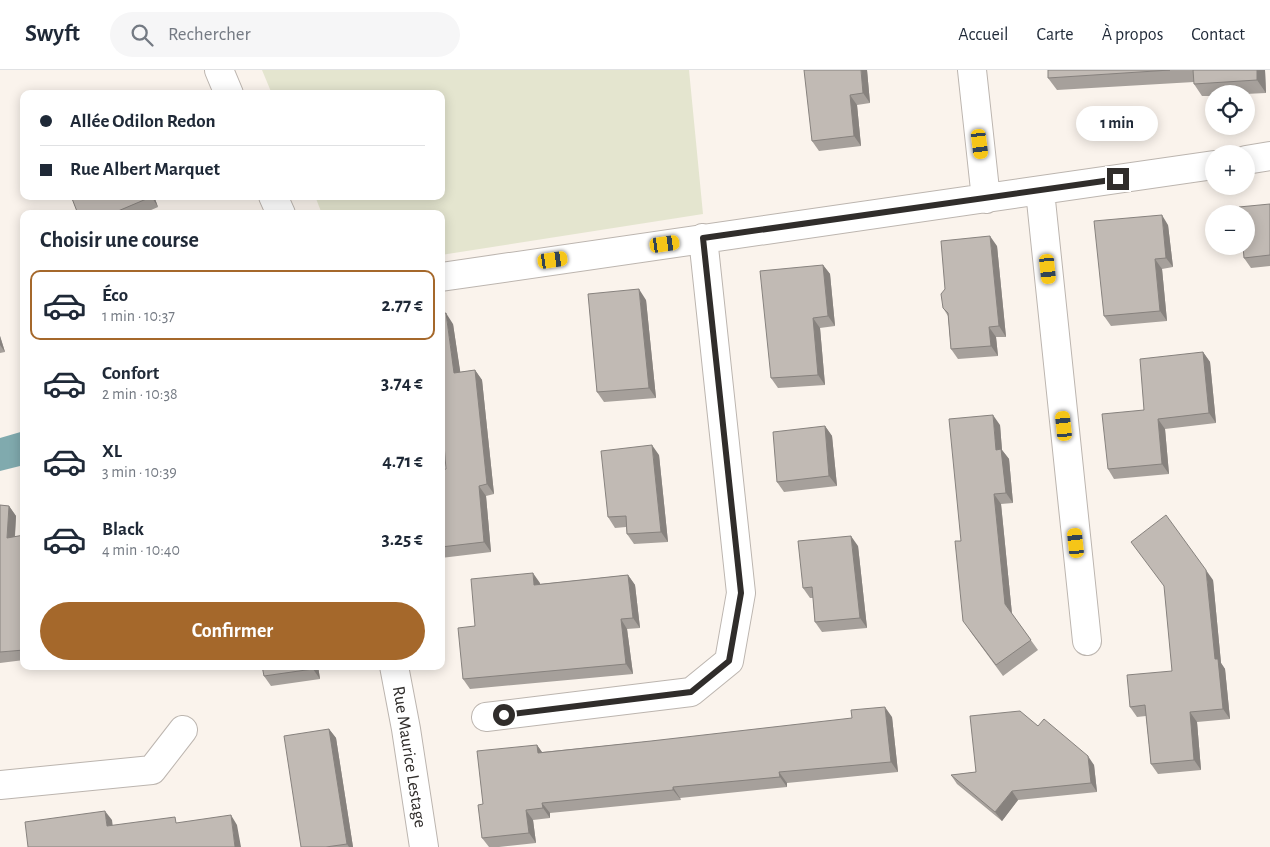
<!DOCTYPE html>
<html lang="fr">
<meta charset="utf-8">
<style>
:root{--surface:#fff;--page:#f6f6f7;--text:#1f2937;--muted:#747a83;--line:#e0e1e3;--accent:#a5682b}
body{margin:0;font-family:"Alegreya Sans",sans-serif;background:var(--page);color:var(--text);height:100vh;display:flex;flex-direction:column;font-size:19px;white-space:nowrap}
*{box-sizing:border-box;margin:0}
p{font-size:16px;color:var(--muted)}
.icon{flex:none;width:28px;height:28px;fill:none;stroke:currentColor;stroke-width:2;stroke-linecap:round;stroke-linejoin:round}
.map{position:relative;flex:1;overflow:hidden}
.panel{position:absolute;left:20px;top:140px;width:425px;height:460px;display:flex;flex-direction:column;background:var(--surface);border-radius:10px;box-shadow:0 2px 12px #0003}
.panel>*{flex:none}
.hud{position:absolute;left:20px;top:20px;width:425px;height:110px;border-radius:10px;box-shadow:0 2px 12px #0003;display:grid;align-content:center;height:110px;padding:0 20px;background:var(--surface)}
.fabs{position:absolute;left:1205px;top:15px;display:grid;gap:10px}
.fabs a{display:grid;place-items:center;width:50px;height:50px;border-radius:50%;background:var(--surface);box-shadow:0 2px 12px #0003;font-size:25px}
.end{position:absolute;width:22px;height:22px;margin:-11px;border:6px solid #302d2b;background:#fff;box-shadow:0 0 0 2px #fff}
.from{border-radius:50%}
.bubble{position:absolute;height:35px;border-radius:18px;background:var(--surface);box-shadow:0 2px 12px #0003;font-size:16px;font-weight:600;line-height:35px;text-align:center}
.car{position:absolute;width:15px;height:30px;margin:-15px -8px;border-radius:6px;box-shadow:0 0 4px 1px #0007;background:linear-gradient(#f5c518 24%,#345 0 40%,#f5c518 0 76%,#345 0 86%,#f5c518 0)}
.hud b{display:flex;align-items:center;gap:18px;height:48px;font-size:19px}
.hud b+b{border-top:1px solid var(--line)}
.hud i{width:12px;height:12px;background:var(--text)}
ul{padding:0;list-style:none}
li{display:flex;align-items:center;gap:15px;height:70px;margin:0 10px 8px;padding:0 10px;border:2px solid transparent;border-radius:10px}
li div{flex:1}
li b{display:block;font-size:19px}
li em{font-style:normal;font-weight:600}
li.current{border-color:var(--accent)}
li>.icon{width:45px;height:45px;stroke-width:1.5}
h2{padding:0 20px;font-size:22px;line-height:60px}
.primary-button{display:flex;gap:10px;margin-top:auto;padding:10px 20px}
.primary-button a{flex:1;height:58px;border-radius:30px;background:var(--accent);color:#fff;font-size:20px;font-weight:600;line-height:58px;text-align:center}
header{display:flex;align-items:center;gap:30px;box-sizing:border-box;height:70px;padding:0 25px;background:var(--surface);border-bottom:1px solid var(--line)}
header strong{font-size:24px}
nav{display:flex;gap:28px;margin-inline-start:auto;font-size:18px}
.search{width:350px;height:45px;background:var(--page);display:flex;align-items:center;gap:12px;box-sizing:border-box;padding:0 18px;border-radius:28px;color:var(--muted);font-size:19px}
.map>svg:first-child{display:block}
.green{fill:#e4e5cf}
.water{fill:#80aaae}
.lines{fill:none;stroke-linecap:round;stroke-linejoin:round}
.street-casing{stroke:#bcb5af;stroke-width:30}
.street{stroke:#fff;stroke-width:28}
.wall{fill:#a6a09b}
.shaded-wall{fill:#87827e}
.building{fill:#c1bab4;stroke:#87827e}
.route{stroke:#302d2b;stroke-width:6}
.labels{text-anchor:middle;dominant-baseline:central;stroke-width:4;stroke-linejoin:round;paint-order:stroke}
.street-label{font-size:18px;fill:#302d2b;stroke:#fff}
</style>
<header>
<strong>Swyft</strong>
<div class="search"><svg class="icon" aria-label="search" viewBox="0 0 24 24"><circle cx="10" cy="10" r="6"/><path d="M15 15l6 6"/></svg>Rechercher</div>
<nav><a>Accueil</a><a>Carte</a><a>À propos</a><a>Contact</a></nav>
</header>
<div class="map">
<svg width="1270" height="777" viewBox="0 0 1270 777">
<rect width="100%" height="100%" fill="#faf3ec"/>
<path class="green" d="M 262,0 L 689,0 L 703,144 L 441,185 L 441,144 L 322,144 L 315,126 L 441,126 L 441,24 L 272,24 Z"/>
<path class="water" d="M 24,361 L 24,395 L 0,401 L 0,368 Z"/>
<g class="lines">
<g class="street-casing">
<path id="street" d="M 219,0 L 229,24
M 972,0 L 986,129
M 1246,90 L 1270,86
M 1040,121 L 1087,571
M 273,126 L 281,144
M 441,207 L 1214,95
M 394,596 L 406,659 L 424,777
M 486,647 L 691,622 L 729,591 L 741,523 L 703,168
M 0,715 L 152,700 L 183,660"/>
</g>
<use href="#street" class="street"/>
</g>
<path class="wall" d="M 867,0 L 870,33 L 857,35 L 861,76 L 819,81 L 812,71 Z
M 1048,0 L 1265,0 L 1266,23 L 1245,24 L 1214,24 L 1214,26 L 1202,26 L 1194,14 L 1194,12 L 1057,20 L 1048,8 Z
M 71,126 L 154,126 L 158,137 L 142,144 L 78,144 Z
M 1270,134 L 1270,196 L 1251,198 L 1244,188 Z
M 1168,155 L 1173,197 L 1162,199 L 1167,251 L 1111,256 L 1104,246 Z
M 997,176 L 1006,267 L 996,267 L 998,286 L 958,289 L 951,279 L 948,246 L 943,238 Z
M 823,195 L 830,204 L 835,256 L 820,258 L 825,315 L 778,318 L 771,308 Z
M 646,230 L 656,328 L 604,332 L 597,322 Z
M 453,254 L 460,302 L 475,300 L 482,310 L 494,424 L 486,426 L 491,482 L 441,488 L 441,400 L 446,399 Z
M 0,266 L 5,282 L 0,283 Z
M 1203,282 L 1210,292 L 1216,353 L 1165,359 L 1169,404 L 1114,409 L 1108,399 L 1144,340 Z
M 1000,355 L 1002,380 L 1009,389 L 1013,433 L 1001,434 L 1012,544 L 1038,580 L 1003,606 L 970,561 L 961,471 Z
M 825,356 L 832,366 L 837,416 L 784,422 L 777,412 Z
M 659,385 L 668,472 L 634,474 L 627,464 L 626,457 L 615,458 L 608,447 Z
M 0,435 L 9,436 L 16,446 L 15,467 L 24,465 L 24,590 L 0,593 Z
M 858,476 L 867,558 L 822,562 L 815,552 L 813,528 L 810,528 L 803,518 Z
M 628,505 L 635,515 L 640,558 L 627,559 L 633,604 L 470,619 L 463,609 L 475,556 L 540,513 L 540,514 Z
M 1213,510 L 1221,593 L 1225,599 L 1230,649 L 1197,652 L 1201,700 L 1158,704 L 1151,694 L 1146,646 L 1137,647 L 1130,637 L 1172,601 Z
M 318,596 L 320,609 L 271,616 L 264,606 Z
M 892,647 L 898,702 L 787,713 L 787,717 L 680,728 L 681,730 L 550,743 L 550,748 L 533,750 L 536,773 L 499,777 L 489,777 L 482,768 L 483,734 L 537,675 L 542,682 Z
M 1038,656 L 1094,695 L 1097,722 L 1018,730 L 1002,751 L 957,714 L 951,705 L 976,702 Z
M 329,659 L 336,668 L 353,777 L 301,777 Z"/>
<path class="shaded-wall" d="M 861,0 L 867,0 L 870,33 L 863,23 Z
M 1257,0 L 1265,0 L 1266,23 L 1257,10 Z
M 850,25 L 857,35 L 861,76 L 854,66 Z
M 151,126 L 154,126 L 158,137 Z
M 1162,145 L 1168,155 L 1173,197 L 1166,188 Z
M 990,166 L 997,176 L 1006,267 L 999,256 Z
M 1155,189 L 1162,199 L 1167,251 L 1160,241 Z
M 823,195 L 830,204 L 835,256 L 828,246 Z
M 639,219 L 646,230 L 656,328 L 649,318 Z
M 446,243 L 453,254 L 462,313 L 454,303 Z
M 813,248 L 820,258 L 825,315 L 818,305 Z
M 989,257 L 996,267 L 998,286 L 991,276 Z
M 0,266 L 5,282 L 0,275 Z
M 1203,282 L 1210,292 L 1216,353 L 1209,343 Z
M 475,300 L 482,310 L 494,424 L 487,414 Z
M 993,345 L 1000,355 L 1002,380 L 1009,389 L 1013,433 L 1006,423 L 996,380 Z
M 1158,349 L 1165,359 L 1169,404 L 1162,394 Z
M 825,356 L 832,366 L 837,416 L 829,406 Z
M 652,375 L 659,385 L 668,472 L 661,462 Z
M 479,416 L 486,426 L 491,482 L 484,472 Z
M 994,424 L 1001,434 L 1012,544 L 1005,534 Z
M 9,436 L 16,446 L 14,478 L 7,468 Z
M 851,466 L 858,476 L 867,558 L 860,548 Z
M 1206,500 L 1213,510 L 1221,593 L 1225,599 L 1230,649 L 1223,639 L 1215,589 Z
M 533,503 L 540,513 L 541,524 L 534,515 Z
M 628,505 L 635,515 L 640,558 L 633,548 Z
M 621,549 L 627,559 L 633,604 L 626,594 Z
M 313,596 L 318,596 L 320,609 L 313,599 Z
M 885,637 L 892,647 L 898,702 L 891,692 Z
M 1190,642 L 1197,652 L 1201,700 L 1194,690 Z
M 329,659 L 336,668 L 353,777 L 349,777 L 347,774 Z
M 537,675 L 544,685 L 538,683 Z
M 1088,686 L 1094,695 L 1097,722 L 1091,713 Z
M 779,702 L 787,713 L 787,717 L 780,707 Z
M 673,717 L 680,728 L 681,730 L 673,720 Z
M 1012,721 L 1018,730 L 1002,751 L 995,742 Z
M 542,733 L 550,743 L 550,748 L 543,738 Z
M 526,740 L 533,750 L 536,773 L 529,763 Z
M 105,741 L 112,750 L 114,766 L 107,756 Z
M 231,745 L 237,755 L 241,777 L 235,777 Z"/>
<path class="building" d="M 804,0 L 861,0 L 863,23 L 850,25 L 854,66 L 812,71 Z
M 1048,0 L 1170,0 L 1048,8 Z
M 1193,0 L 1257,0 L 1257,10 L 1194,14 Z
M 71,126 L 151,126 L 151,127 L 111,144 L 78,144 Z
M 1270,134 L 1270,185 L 1244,188 L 1243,176 L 1246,176 L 1246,144 L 1240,144 L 1239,137 Z
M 1162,145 L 1166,188 L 1155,189 L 1160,241 L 1104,246 L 1094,151 Z
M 990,166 L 999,256 L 989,257 L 991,276 L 951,279 L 948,243 L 943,238 L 941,224 L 945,219 L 941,171 Z
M 823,195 L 828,246 L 813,248 L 818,305 L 771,308 L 760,201 Z
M 639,219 L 649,318 L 597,322 L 588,224 Z
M 446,243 L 454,303 L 475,300 L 487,414 L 479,416 L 484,472 L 441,477 L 441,400 L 446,399 L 441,338 L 441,244 Z
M 1203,282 L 1209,343 L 1158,349 L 1162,394 L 1108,399 L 1102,344 L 1144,340 L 1140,289 Z
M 993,345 L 996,380 L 1001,379 L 1006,423 L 994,424 L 1005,534 L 1031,570 L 996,595 L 963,551 L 955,471 L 961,471 L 949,349 Z
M 825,356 L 829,406 L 777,412 L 773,362 Z
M 652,375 L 661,462 L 627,464 L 626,446 L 608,447 L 601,381 Z
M 0,435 L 9,436 L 7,468 L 24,465 L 24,580 L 0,582 Z
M 1166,445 L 1206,500 L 1215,589 L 1218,589 L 1223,639 L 1190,642 L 1194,690 L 1151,694 L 1145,635 L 1130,637 L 1127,605 L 1172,601 L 1164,516 L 1131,472 Z
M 851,466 L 860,548 L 815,552 L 812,517 L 803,518 L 798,471 Z
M 533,503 L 534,515 L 628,505 L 633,548 L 621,549 L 626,594 L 463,609 L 458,558 L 475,556 L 471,509 Z
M 262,596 L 313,596 L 313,599 L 264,606 Z
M 885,637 L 891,692 L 779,702 L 780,707 L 673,717 L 673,720 L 542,733 L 543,738 L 526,740 L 529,763 L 482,768 L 478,735 L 483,734 L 477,681 L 537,675 L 538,683 L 651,671 L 852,648 L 851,640 Z
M 1020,641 L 1038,656 L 1044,649 L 1088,686 L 1091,713 L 1012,721 L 995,742 L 951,705 L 976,702 L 970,646 Z
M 329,659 L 347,774 L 326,777 L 301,777 L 284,666 Z
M 105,741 L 107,756 L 175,747 L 176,753 L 231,745 L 235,777 L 28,777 L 25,752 Z"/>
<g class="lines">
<path class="route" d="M 504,645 L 691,622 L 729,591 L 741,523 L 703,168 L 1118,109"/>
</g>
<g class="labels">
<g class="street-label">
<text transform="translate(409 687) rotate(81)">Rue Maurice Lestage</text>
</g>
</g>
</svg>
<div class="fabs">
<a><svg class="icon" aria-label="locate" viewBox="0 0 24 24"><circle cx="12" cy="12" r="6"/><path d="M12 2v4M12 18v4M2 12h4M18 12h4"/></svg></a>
<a>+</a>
<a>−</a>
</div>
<i class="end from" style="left:504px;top:645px"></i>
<i class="end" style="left:1118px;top:109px"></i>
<div class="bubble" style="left:1076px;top:36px;width:82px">1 min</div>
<i class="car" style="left:980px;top:74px;rotate:173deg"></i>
<i class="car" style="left:665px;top:174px;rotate:82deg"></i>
<i class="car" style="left:553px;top:190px;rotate:82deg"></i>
<i class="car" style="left:1048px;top:199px;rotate:174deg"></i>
<i class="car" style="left:1064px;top:356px;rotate:354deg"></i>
<i class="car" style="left:1076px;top:473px;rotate:354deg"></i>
<div class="hud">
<b><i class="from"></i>Allée Odilon Redon</b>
<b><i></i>Rue Albert Marquet</b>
</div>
<section class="panel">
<h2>Choisir une course</h2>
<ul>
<li class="current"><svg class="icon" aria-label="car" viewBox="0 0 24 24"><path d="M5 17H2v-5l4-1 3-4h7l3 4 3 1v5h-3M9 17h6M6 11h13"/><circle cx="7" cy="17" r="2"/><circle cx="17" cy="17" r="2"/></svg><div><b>Éco</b><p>1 min · 10:37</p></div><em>2.77 €</em></li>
<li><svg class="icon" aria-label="car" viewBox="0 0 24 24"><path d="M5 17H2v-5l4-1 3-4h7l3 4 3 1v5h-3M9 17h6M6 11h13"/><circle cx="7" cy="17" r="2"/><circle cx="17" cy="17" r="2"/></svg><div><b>Confort</b><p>2 min · 10:38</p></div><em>3.74 €</em></li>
<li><svg class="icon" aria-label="car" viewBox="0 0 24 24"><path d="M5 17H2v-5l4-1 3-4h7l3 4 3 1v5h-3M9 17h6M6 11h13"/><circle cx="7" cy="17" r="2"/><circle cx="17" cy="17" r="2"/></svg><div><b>XL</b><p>3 min · 10:39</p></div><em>4.71 €</em></li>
<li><svg class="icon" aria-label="car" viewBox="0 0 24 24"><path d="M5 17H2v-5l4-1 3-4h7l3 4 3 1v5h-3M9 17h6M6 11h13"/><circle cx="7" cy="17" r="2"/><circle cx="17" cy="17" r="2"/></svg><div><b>Black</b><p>4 min · 10:40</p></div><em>3.25 €</em></li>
</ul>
<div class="primary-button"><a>Confirmer</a></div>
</section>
</div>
